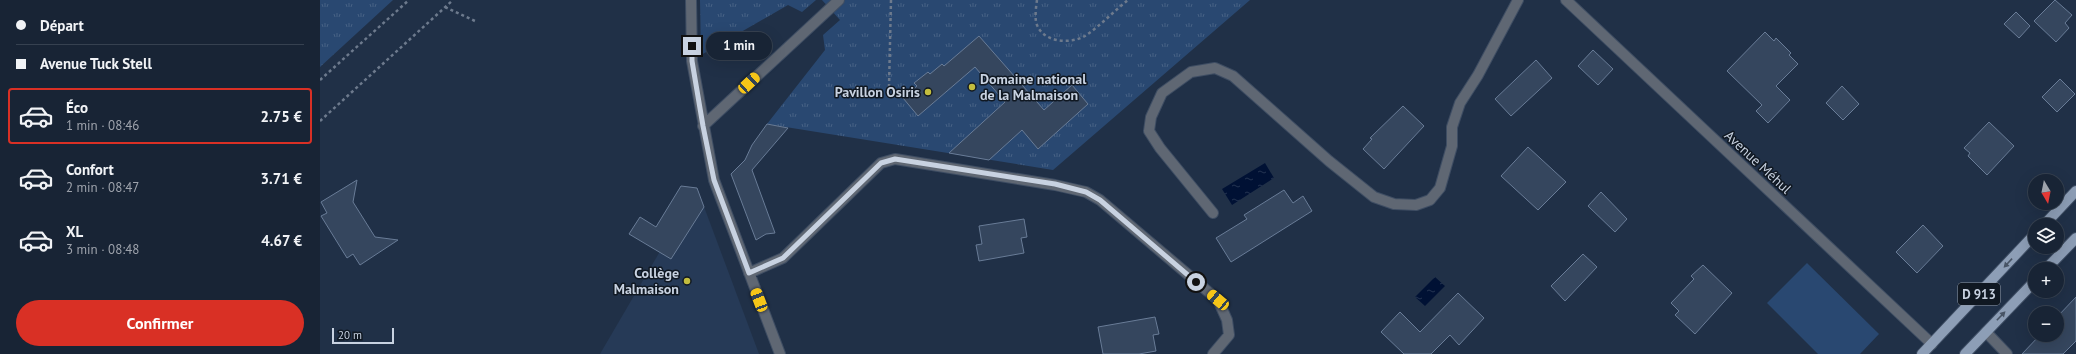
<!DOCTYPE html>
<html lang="fr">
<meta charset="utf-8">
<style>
:root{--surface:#182435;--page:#212c3d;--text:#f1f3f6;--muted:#9fa4ad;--line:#364150;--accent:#d93025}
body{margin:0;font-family:"PT Sans",sans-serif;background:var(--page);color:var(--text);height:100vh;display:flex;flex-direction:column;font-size:15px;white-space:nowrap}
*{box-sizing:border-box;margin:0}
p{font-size:13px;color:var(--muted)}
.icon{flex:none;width:22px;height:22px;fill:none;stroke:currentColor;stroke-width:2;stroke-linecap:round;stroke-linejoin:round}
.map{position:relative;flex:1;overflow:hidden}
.drawer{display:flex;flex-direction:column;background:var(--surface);width:320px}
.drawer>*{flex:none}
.top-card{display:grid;align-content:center;height:88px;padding:0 16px;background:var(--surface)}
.needle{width:26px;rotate:170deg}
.fabs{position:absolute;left:1708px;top:174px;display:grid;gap:8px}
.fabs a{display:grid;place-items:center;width:36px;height:36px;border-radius:50%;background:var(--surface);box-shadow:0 4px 16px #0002,0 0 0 1px var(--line);font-size:20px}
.scale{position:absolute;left:12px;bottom:10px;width:62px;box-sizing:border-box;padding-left:4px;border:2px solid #c8d2e1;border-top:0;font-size:11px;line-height:14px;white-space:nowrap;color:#c8d2e1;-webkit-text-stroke:3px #101822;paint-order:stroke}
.end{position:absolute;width:18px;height:18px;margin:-9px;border:5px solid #c8d2e1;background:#111;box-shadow:0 0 0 2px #111}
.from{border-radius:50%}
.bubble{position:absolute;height:28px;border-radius:14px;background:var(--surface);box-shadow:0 4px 16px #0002,0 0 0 1px var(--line);font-size:13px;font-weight:600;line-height:28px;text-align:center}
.car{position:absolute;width:12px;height:24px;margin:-12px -6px;border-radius:5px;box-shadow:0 0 3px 1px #0007;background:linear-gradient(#f5c518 24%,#345 0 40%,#f5c518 0 76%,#345 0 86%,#f5c518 0)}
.top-card b{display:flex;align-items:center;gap:14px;height:38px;font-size:15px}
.top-card b+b{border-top:1px solid var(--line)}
.top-card i{width:10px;height:10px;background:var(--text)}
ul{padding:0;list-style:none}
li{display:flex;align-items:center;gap:12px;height:56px;margin:0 8px 6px;padding:0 8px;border:2px solid transparent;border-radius:4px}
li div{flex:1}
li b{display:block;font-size:15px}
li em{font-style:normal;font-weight:600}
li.selected{border-color:var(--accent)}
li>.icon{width:36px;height:36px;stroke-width:1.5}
.action{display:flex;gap:8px;margin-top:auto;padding:8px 16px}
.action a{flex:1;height:46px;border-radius:24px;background:var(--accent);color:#fff;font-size:16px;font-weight:600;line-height:46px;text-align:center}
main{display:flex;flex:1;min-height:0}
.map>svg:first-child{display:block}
.built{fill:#263a57}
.grass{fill:#294871}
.park{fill:url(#park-tufts)}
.water{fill:url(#water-ripples)}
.building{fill:#35465e;stroke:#697c97}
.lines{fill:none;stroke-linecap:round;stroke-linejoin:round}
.minor-casing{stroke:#3e4d63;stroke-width:12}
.major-casing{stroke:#3e4d63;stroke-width:12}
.path{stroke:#6d7a8d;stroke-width:2.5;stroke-dasharray:3 3;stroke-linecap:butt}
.minor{stroke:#5f6773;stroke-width:10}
.major{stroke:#8d9eb6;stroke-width:10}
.oneway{fill:#485465}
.route{stroke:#c8d2e1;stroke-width:5}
.poi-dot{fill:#c3bd3e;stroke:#101822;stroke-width:1.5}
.labels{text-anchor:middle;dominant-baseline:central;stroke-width:3;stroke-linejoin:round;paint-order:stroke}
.shield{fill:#101822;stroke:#919aa8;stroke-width:1}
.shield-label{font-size:13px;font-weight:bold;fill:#c8d2e1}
.poi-label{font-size:14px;font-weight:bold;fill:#c8d2e1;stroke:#101822;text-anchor:end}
.street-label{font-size:14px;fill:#c8d2e1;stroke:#101822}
</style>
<main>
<section class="drawer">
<div class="top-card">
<b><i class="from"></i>Départ</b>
<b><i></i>Avenue Tuck Stell</b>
</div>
<ul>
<li class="selected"><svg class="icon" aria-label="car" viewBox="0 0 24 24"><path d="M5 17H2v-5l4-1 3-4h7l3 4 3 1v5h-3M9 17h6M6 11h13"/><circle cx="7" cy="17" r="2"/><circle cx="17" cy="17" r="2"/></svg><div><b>Éco</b><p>1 min · 08:46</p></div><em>2.75 €</em></li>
<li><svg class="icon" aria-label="car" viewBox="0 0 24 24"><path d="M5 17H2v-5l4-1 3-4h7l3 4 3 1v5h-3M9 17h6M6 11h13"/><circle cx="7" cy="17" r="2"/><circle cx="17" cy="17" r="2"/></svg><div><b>Confort</b><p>2 min · 08:47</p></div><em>3.71 €</em></li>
<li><svg class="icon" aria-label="car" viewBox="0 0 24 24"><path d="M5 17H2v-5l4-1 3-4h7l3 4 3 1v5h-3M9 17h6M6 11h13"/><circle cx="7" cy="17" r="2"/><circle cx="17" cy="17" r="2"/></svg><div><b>XL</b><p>3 min · 08:48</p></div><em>4.67 €</em></li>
</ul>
<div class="action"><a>Confirmer</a></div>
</section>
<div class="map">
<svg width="1756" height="354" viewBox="0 0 1756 354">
<defs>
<pattern id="park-tufts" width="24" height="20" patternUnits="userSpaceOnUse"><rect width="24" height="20" fill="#294871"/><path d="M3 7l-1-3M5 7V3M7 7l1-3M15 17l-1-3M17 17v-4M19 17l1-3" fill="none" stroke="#476285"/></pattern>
<pattern id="water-ripples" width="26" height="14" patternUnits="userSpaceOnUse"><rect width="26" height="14" fill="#001134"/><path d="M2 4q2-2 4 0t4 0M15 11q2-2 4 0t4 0" fill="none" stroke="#243351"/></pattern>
</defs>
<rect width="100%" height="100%" fill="#203047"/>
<path class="built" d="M 377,188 L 439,354 L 280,354 Z"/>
<path class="grass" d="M 1487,263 L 1559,334 L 1540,354 L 1498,354 L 1447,303 Z"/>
<path class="park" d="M 0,0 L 73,0 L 0,67 Z
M 380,0 L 496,0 L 482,12 L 468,5 L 381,55 Z
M 502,0 L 930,0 L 733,170 L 447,124 L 505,50 L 503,35 L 520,20 Z"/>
<path class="water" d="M 945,163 L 954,178 L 912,205 L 902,189 Z
M 1115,277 L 1125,286 L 1105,306 L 1095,297 Z"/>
<path class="building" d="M 1735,0 L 1752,15 L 1745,23 L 1749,28 L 1736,42 L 1714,21 Z
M 1696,12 L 1710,26 L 1699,38 L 1684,24 Z
M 1445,32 L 1454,41 L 1456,38 L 1471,53 L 1469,55 L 1478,64 L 1456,86 L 1470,100 L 1448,123 L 1436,111 L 1442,105 L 1407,71 Z
M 659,36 L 724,110 L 752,85 L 768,104 L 718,149 L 702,130 L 669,160 L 629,153 L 685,102 L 655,67 L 598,116 L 583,98 L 597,86 L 594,83 L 608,72 L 610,74 L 622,64 L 624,66 Z
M 1273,50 L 1293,69 L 1278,85 L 1258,66 Z
M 1216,60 L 1232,78 L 1191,116 L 1175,99 Z
M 1740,79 L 1755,94 L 1737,112 L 1722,97 Z
M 1522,86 L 1539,104 L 1523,120 L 1506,103 Z
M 1083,106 L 1104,126 L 1064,169 L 1043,149 L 1052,139 L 1050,138 Z
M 1669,122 L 1694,146 L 1667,175 L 1648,156 L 1650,153 L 1644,148 Z
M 447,124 L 468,128 L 432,170 L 455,233 L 446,234 L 436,240 L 411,174 L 425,160 L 432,145 Z
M 1208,147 L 1246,182 L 1218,210 L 1181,176 Z
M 37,180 L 33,202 L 55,237 L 78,240 L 40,265 L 33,254 L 27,258 L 1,216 L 7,213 L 1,202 Z
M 361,186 L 377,188 L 384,207 L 351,259 L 309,234 L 320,217 L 336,227 Z
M 964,190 L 973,203 L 983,196 L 992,211 L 911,262 L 896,238 L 927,219 L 924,215 Z
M 1281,192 L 1307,219 L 1295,232 L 1268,206 Z
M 704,219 L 707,237 L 701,238 L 704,253 L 659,261 L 656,245 L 662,244 L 659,226 Z
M 1603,225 L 1623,246 L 1597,273 L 1576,252 Z
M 1263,254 L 1277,267 L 1245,301 L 1231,286 Z
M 1383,265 L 1412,293 L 1375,334 L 1355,315 L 1359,311 L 1351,303 L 1374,279 L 1371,276 Z
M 1138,293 L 1164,318 L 1139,345 L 1130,335 L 1111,354 L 1084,354 L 1061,332 L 1080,312 L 1100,332 Z
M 1756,297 L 1756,341 L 1743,354 L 1702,354 L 1720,335 L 1737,335 L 1737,317 Z
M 835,317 L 839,334 L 833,335 L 836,351 L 819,354 L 783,354 L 778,327 Z"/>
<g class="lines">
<g class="minor-casing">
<path id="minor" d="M 371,0 L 372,61 L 394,180 L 460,354
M 1246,0 L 1612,344
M 383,126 L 519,0
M 893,213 L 840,148 L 829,131 L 831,117 L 842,93 L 871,72 L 895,68 L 913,76 L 1009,161 L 1054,197 L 1074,204 L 1096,205 L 1110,200 L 1120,188 L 1132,146 L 1132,127 L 1140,103 L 1158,75 L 1198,0
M 429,273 L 463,258 L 561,163 L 575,159 L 735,185 L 766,192 L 780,200 L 898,300 L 907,320 L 909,335 L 893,354
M 1666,332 L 1687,354"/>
</g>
<g class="major-casing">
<path id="major" d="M 1724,225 L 1756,191
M 1726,269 L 1756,238
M 1602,354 L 1715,234
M 1645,354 L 1715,281"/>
</g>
<path class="path" d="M 717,0 C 716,7 715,15 716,22 C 721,42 749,45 765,36 C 780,26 794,11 808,0
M 125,7 L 157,22
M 0,80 L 89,0
M 569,87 L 571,0
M 0,121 L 133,0"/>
<use href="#minor" class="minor"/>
<use href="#major" class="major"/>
</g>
<defs><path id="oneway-solid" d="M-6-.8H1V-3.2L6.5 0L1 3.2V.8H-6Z"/></defs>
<g class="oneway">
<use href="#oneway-solid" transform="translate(1688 263) rotate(133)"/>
<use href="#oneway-solid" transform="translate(1681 316) rotate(-46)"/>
</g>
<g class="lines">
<path class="route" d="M 372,46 L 372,61 L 383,126 L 394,180 L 429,273 L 463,258 L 561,163 L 575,159 L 735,184 L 766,192 L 780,200 L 876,282"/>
</g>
<g class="poi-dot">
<circle cx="652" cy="87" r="4"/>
<circle cx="608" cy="92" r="4"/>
<circle cx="367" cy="281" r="4"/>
</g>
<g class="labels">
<rect class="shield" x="1638" y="283" width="42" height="22" rx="3"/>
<g class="shield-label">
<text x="1659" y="294">D 913</text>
</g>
<g class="poi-label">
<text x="660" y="79" text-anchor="start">Domaine national<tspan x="660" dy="16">de la Malmaison</tspan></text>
<text x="600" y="92">Pavillon Osiris</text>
<text x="359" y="273">Collège<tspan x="359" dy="16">Malmaison</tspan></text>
</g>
<g class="street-label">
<text transform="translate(1438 162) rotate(43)">Avenue Méhul</text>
</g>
</g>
</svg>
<div class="fabs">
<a><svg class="needle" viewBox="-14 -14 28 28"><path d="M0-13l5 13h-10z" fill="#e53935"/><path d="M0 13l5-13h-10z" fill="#9fa4ad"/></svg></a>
<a><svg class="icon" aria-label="layers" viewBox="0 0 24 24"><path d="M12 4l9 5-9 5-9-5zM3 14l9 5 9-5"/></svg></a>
<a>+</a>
<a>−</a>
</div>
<div class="scale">20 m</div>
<i class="end from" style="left:876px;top:282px"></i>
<i class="end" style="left:372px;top:46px"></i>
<div class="bubble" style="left:386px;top:32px;width:66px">1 min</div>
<i class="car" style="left:429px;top:83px;rotate:47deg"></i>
<i class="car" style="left:439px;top:300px;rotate:339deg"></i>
<i class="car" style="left:898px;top:300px;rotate:310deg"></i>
</div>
</main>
